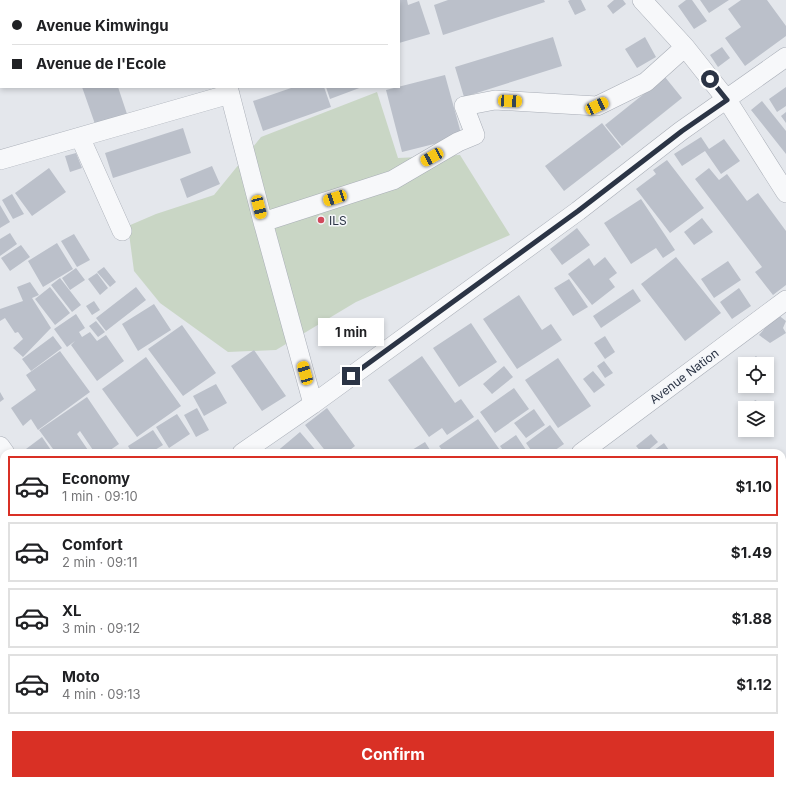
<!DOCTYPE html>
<meta charset="utf-8">
<style>
:root{--surface:#fff;--page:#f6f6f6;--text:#202124;--muted:#757577;--line:#e0e0e0;--accent:#d93025}
body{margin:0;font-family:Inter,sans-serif;background:var(--page);color:var(--text);height:100vh;display:flex;flex-direction:column;font-size:15px;white-space:nowrap}
*{box-sizing:border-box;margin:0}
p{font-size:13px;color:var(--muted)}
.icon{flex:none;width:22px;height:22px;fill:none;stroke:currentColor;stroke-width:2;stroke-linecap:round;stroke-linejoin:round}
.map{position:relative;flex:1;overflow:hidden}
.panel{position:absolute;left:0px;top:449px;width:786px;height:336px;display:flex;flex-direction:column;background:var(--surface);border-radius:12px 12px 0 0;box-shadow:0 2px 6px #0003}
.panel>*{flex:none}
.hud{position:absolute;left:0px;top:0px;width:400px;height:88px;box-shadow:0 2px 6px #0003;display:grid;align-content:center;height:88px;padding:0 12px;background:var(--surface)}
.fabs{position:absolute;left:738px;top:357px;display:grid;gap:8px}
.fabs a{display:grid;place-items:center;width:36px;height:36px;border-radius:0px;background:var(--surface);box-shadow:0 2px 6px #0003;font-size:20px}
.end{position:absolute;width:18px;height:18px;margin:-9px;border:5px solid #2b3445;background:#fff;box-shadow:0 0 0 2px #fff}
.from{border-radius:50%}
.bubble{position:absolute;height:28px;border-radius:0px;background:var(--surface);box-shadow:0 2px 6px #0003;font-size:13px;font-weight:700;line-height:28px;text-align:center}
.car{position:absolute;width:12px;height:24px;margin:-12px -6px;border-radius:5px;box-shadow:0 0 3px 1px #0007;background:linear-gradient(#f5c518 24%,#345 0 40%,#f5c518 0 76%,#345 0 86%,#f5c518 0)}
.hud b{display:flex;align-items:center;gap:14px;height:38px;font-size:15px}
.hud b+b{border-top:1px solid var(--line)}
.hud i{width:10px;height:10px;background:var(--text)}
ul{padding:7px 0 0;list-style:none}
li{display:flex;align-items:center;gap:12px;height:60px;margin:0 8px 6px;padding:0 4px;border:2px solid var(--line);border-radius:0px}
li div{flex:1}
li b{display:block;font-size:15px}
li em{font-style:normal;font-weight:700}
li.selected{border-color:var(--accent)}
li>.icon{width:36px;height:36px;stroke-width:1.5}
.cta{display:flex;gap:8px;margin-top:auto;padding:8px 12px}
.cta a{flex:1;height:46px;border-radius:0px;background:var(--accent);color:#fff;font-size:16px;font-weight:700;line-height:46px;text-align:center}
.map>svg:first-child{display:block}
.green{fill:#c9d6c5}
.building{fill:#bbc0ca}
.lines{fill:none;stroke-linecap:round;stroke-linejoin:round}
.minor-casing{stroke:#a9aeb7;stroke-width:20}
.trunk-casing{stroke:#8b94a3;stroke-width:23}
.minor{stroke:#f7f8fa;stroke-width:19}
.trunk{stroke:#fff;stroke-width:22}
.route{stroke:#2b3445;stroke-width:5}
.poi-dot{fill:#d1495b;stroke:#f4f6f9;stroke-width:1.5}
.labels{text-anchor:middle;dominant-baseline:central;stroke-width:3;stroke-linejoin:round;paint-order:stroke}
.poi-label{font-size:12px;fill:#2b3445;stroke:#f4f6f9;text-anchor:start}
.street-label{font-size:12px;fill:#2b3445;stroke:#f4f6f9}
</style>
<div class="map">
<svg width="786" height="785" viewBox="0 0 786 785">
<rect width="100%" height="100%" fill="#e4e7ec"/>
<path class="green" d="M 377,92 L 398,158 L 460,155 L 510,235 L 356,302 L 276,350 L 228,352 L 160,303 L 134,271 L 128,226 L 156,214 L 214,195 L 261,137 Z"/>
<path class="building" d="M 399,0 L 407,0 L 408,5 L 419,1 L 430,34 L 399,43 Z
M 448,0 L 544,0 L 545,2 L 443,35 L 434,5 Z
M 570,0 L 581,0 L 586,10 L 575,15 L 568,1 Z
M 614,0 L 623,0 L 626,4 L 613,14 L 607,6 Z
M 686,0 L 692,0 L 707,21 L 694,29 L 678,6 Z
M 700,0 L 729,0 L 709,13 Z
M 741,0 L 767,0 L 786,26 L 786,36 L 745,66 L 725,38 L 741,27 L 728,9 Z
M 553,37 L 562,66 L 464,97 L 455,67 Z
M 645,37 L 656,57 L 637,68 L 625,49 Z
M 722,47 L 730,58 L 718,67 L 710,55 Z
M 445,75 L 462,137 L 402,152 L 386,90 Z
M 665,77 L 682,98 L 622,146 L 605,125 Z
M 82,87 L 118,87 L 127,114 L 95,124 Z
M 294,87 L 324,87 L 331,107 L 263,131 L 253,101 Z
M 326,87 L 362,87 L 330,99 Z
M 786,87 L 786,106 L 777,112 L 769,99 Z
M 762,101 L 786,131 L 786,154 L 751,110 Z
M 786,112 L 786,123 L 781,116 Z
M 602,123 L 621,147 L 564,191 L 545,166 Z
M 183,128 L 191,153 L 113,178 L 105,153 Z
M 701,137 L 709,149 L 724,139 L 740,161 L 721,174 L 705,151 L 682,166 L 674,154 Z
M 76,153 L 82,168 L 70,172 L 65,156 Z
M 667,160 L 704,208 L 670,233 L 636,189 L 656,174 L 653,170 Z
M 212,166 L 220,184 L 187,198 L 180,179 Z
M 49,168 L 66,192 L 32,216 L 15,193 Z
M 709,168 L 719,180 L 727,174 L 747,201 L 758,193 L 786,231 L 786,285 L 773,295 L 755,272 L 762,267 L 695,179 Z
M 12,194 L 24,214 L 13,219 L 2,200 Z
M 641,199 L 675,250 L 663,258 L 656,248 L 631,264 L 604,223 Z
M 0,205 L 10,222 L 0,228 Z
M 702,218 L 713,232 L 694,245 L 684,232 Z
M 577,228 L 590,245 L 562,265 L 550,249 Z
M 10,233 L 17,244 L 0,256 L 0,239 Z
M 74,234 L 90,260 L 77,267 L 61,241 Z
M 57,243 L 73,269 L 43,287 L 28,261 Z
M 21,245 L 30,257 L 10,271 L 1,258 Z
M 605,257 L 617,273 L 609,279 L 615,287 L 592,305 L 568,274 L 589,258 L 594,266 Z
M 676,257 L 721,313 L 685,341 L 641,284 Z
M 728,261 L 741,280 L 714,298 L 701,279 Z
M 104,267 L 116,282 L 110,287 L 97,272 Z
M 76,268 L 85,280 L 70,290 L 62,278 Z
M 97,273 L 108,288 L 100,295 L 88,279 Z
M 60,278 L 81,305 L 72,312 L 51,285 Z
M 569,279 L 588,307 L 573,316 L 554,288 Z
M 30,282 L 39,295 L 32,298 L 51,328 L 23,357 L 13,348 L 23,339 L 18,332 L 15,333 L 5,318 L 0,321 L 0,309 L 23,301 L 17,287 Z
M 50,287 L 70,313 L 55,325 L 35,299 Z
M 136,287 L 146,300 L 106,331 L 96,318 Z
M 739,288 L 751,306 L 732,319 L 720,302 Z
M 633,289 L 641,301 L 601,328 L 593,316 Z
M 519,295 L 542,330 L 551,324 L 562,340 L 517,369 L 483,319 Z
M 94,301 L 100,310 L 92,315 L 86,306 Z
M 154,304 L 171,330 L 138,351 L 122,324 Z
M 76,314 L 85,328 L 79,332 L 82,337 L 90,332 L 97,341 L 106,335 L 124,361 L 97,381 L 71,345 L 75,341 L 67,347 L 54,329 Z
M 777,314 L 786,321 L 783,328 L 786,333 L 770,343 L 759,335 Z
M 96,321 L 105,332 L 98,337 L 89,326 Z
M 471,323 L 497,362 L 459,387 L 433,348 Z
M 182,325 L 216,373 L 183,396 L 148,349 Z
M 53,336 L 62,348 L 31,371 L 22,359 Z
M 605,336 L 615,352 L 605,359 L 594,343 Z
M 254,350 L 286,396 L 262,411 L 231,366 Z
M 60,351 L 90,392 L 38,430 L 31,419 L 23,426 L 11,408 L 36,390 L 26,375 Z
M 422,356 L 455,403 L 461,399 L 474,417 L 447,435 L 442,428 L 429,437 L 388,380 Z
M 756,356 L 760,360 L 754,364 L 746,364 Z
M 146,357 L 181,406 L 137,437 L 102,389 Z
M 558,358 L 591,406 L 558,428 L 525,380 Z
M 604,361 L 613,373 L 605,378 L 597,366 Z
M 504,366 L 513,377 L 492,394 L 483,384 Z
M 593,371 L 605,385 L 594,393 L 583,379 Z
M 216,384 L 227,403 L 204,416 L 193,396 Z
M 514,388 L 529,409 L 495,433 L 480,412 Z
M 0,392 L 4,399 L 0,402 Z
M 87,397 L 119,444 L 106,453 L 95,453 L 80,431 L 77,434 L 90,453 L 56,453 L 39,430 Z
M 756,400 L 759,408 L 749,408 L 747,404 Z
M 197,408 L 209,430 L 196,437 L 184,415 Z
M 327,408 L 355,446 L 346,453 L 327,453 L 305,425 Z
M 534,409 L 545,425 L 526,438 L 514,423 Z
M 177,414 L 190,434 L 169,448 L 156,427 Z
M 478,419 L 502,453 L 444,453 L 439,446 Z
M 550,425 L 564,444 L 551,453 L 533,453 L 526,443 Z
M 153,430 L 163,445 L 150,453 L 132,453 L 128,446 Z
M 300,432 L 318,453 L 275,453 Z
M 651,434 L 658,442 L 645,453 L 642,453 L 636,446 Z
M 516,435 L 528,453 L 505,453 L 500,446 Z
M 42,437 L 53,453 L 22,453 L 22,452 Z
M 425,442 L 432,453 L 407,453 Z
M 664,443 L 671,453 L 650,453 Z
M 786,490 L 786,505 L 782,500 L 782,494 Z
M 0,500 L 4,505 L 4,523 L 0,526 Z
M 4,546 L 4,569 L 0,563 L 0,549 Z
M 0,646 L 4,651 L 4,673 L 0,668 Z
M 4,724 L 4,752 L 0,754 L 0,727 Z
M 4,757 L 4,774 L 0,770 L 0,760 Z
M 21,781 L 73,781 L 76,785 L 15,785 Z
M 175,781 L 190,781 L 193,785 L 169,785 Z
M 236,781 L 241,781 L 244,785 L 231,785 Z
M 291,781 L 293,781 L 296,785 L 286,785 Z
M 352,781 L 362,781 L 365,785 L 347,785 Z
M 386,781 L 426,781 L 425,782 L 427,785 L 390,785 Z
M 507,781 L 550,781 L 545,785 L 502,785 Z
M 609,781 L 614,781 L 617,785 L 604,785 Z
M 616,781 L 652,781 L 653,783 L 650,785 L 619,785 Z
M 657,781 L 687,781 L 690,785 L 660,785 Z
M 692,781 L 701,781 L 695,785 Z"/>
<g class="lines">
<g class="minor-casing">
<path id="minor" d="M 198,0 L 199,1
M 642,0 L 685,47 L 727,100 L 786,193
M 228,87 L 263,222 L 313,404
M 80,137 L 122,231
M 0,160 L 230,94
M 263,222 L 393,180 L 458,142 L 475,135 L 464,106 L 495,100 L 597,106 L 646,82 L 685,47
M 0,446 L 5,453
M 242,453 L 313,404 L 578,211 L 681,131 L 786,57
M 581,453 L 786,300
M 0,615 L 4,611
M 782,628 L 786,625
M 250,781 L 252,785
M 137,785 L 143,781
M 576,785 L 581,781"/>
</g>
<g class="trunk-casing">
<path id="trunk" d="M 765,785 L 771,781"/>
</g>
<use href="#minor" class="minor"/>
<use href="#trunk" class="trunk"/>
</g>
<g class="lines">
<path class="route" d="M 351,376 L 578,211 L 682,131 L 727,100 L 710,79"/>
</g>
<circle class="poi-dot" cx="321" cy="220" r="4"/>
<g class="labels">
<g class="poi-label">
<text x="329" y="220">ILS</text>
</g>
<g class="street-label">
<text transform="translate(684 376) rotate(-37)">Avenue Nation</text>
</g>
</g>
</svg>
<div class="fabs">
<a><svg class="icon" aria-label="locate" viewBox="0 0 24 24"><circle cx="12" cy="12" r="6"/><path d="M12 2v4M12 18v4M2 12h4M18 12h4"/></svg></a>
<a><svg class="icon" aria-label="layers" viewBox="0 0 24 24"><path d="M12 4l9 5-9 5-9-5zM3 14l9 5 9-5"/></svg></a>
</div>
<i class="end from" style="left:710px;top:79px"></i>
<i class="end" style="left:351px;top:376px"></i>
<div class="bubble" style="left:318px;top:318px;width:66px">1 min</div>
<i class="car" style="left:510px;top:101px;rotate:93deg"></i>
<i class="car" style="left:597px;top:106px;rotate:65deg"></i>
<i class="car" style="left:432px;top:157px;rotate:241deg"></i>
<i class="car" style="left:335px;top:198px;rotate:252deg"></i>
<i class="car" style="left:259px;top:207px;rotate:166deg"></i>
<i class="car" style="left:305px;top:373px;rotate:344deg"></i>
<div class="hud">
<b><i class="from"></i>Avenue Kimwingu</b>
<b><i></i>Avenue de l'Ecole</b>
</div>
<section class="panel">
<ul>
<li class="selected"><svg class="icon" aria-label="car" viewBox="0 0 24 24"><path d="M5 17H2v-5l4-1 3-4h7l3 4 3 1v5h-3M9 17h6M6 11h13"/><circle cx="7" cy="17" r="2"/><circle cx="17" cy="17" r="2"/></svg><div><b>Economy</b><p>1 min · 09:10</p></div><em>$1.10</em></li>
<li><svg class="icon" aria-label="car" viewBox="0 0 24 24"><path d="M5 17H2v-5l4-1 3-4h7l3 4 3 1v5h-3M9 17h6M6 11h13"/><circle cx="7" cy="17" r="2"/><circle cx="17" cy="17" r="2"/></svg><div><b>Comfort</b><p>2 min · 09:11</p></div><em>$1.49</em></li>
<li><svg class="icon" aria-label="car" viewBox="0 0 24 24"><path d="M5 17H2v-5l4-1 3-4h7l3 4 3 1v5h-3M9 17h6M6 11h13"/><circle cx="7" cy="17" r="2"/><circle cx="17" cy="17" r="2"/></svg><div><b>XL</b><p>3 min · 09:12</p></div><em>$1.88</em></li>
<li><svg class="icon" aria-label="car" viewBox="0 0 24 24"><path d="M5 17H2v-5l4-1 3-4h7l3 4 3 1v5h-3M9 17h6M6 11h13"/><circle cx="7" cy="17" r="2"/><circle cx="17" cy="17" r="2"/></svg><div><b>Moto</b><p>4 min · 09:13</p></div><em>$1.12</em></li>
</ul>
<div class="cta"><a>Confirm</a></div>
</section>
</div>
